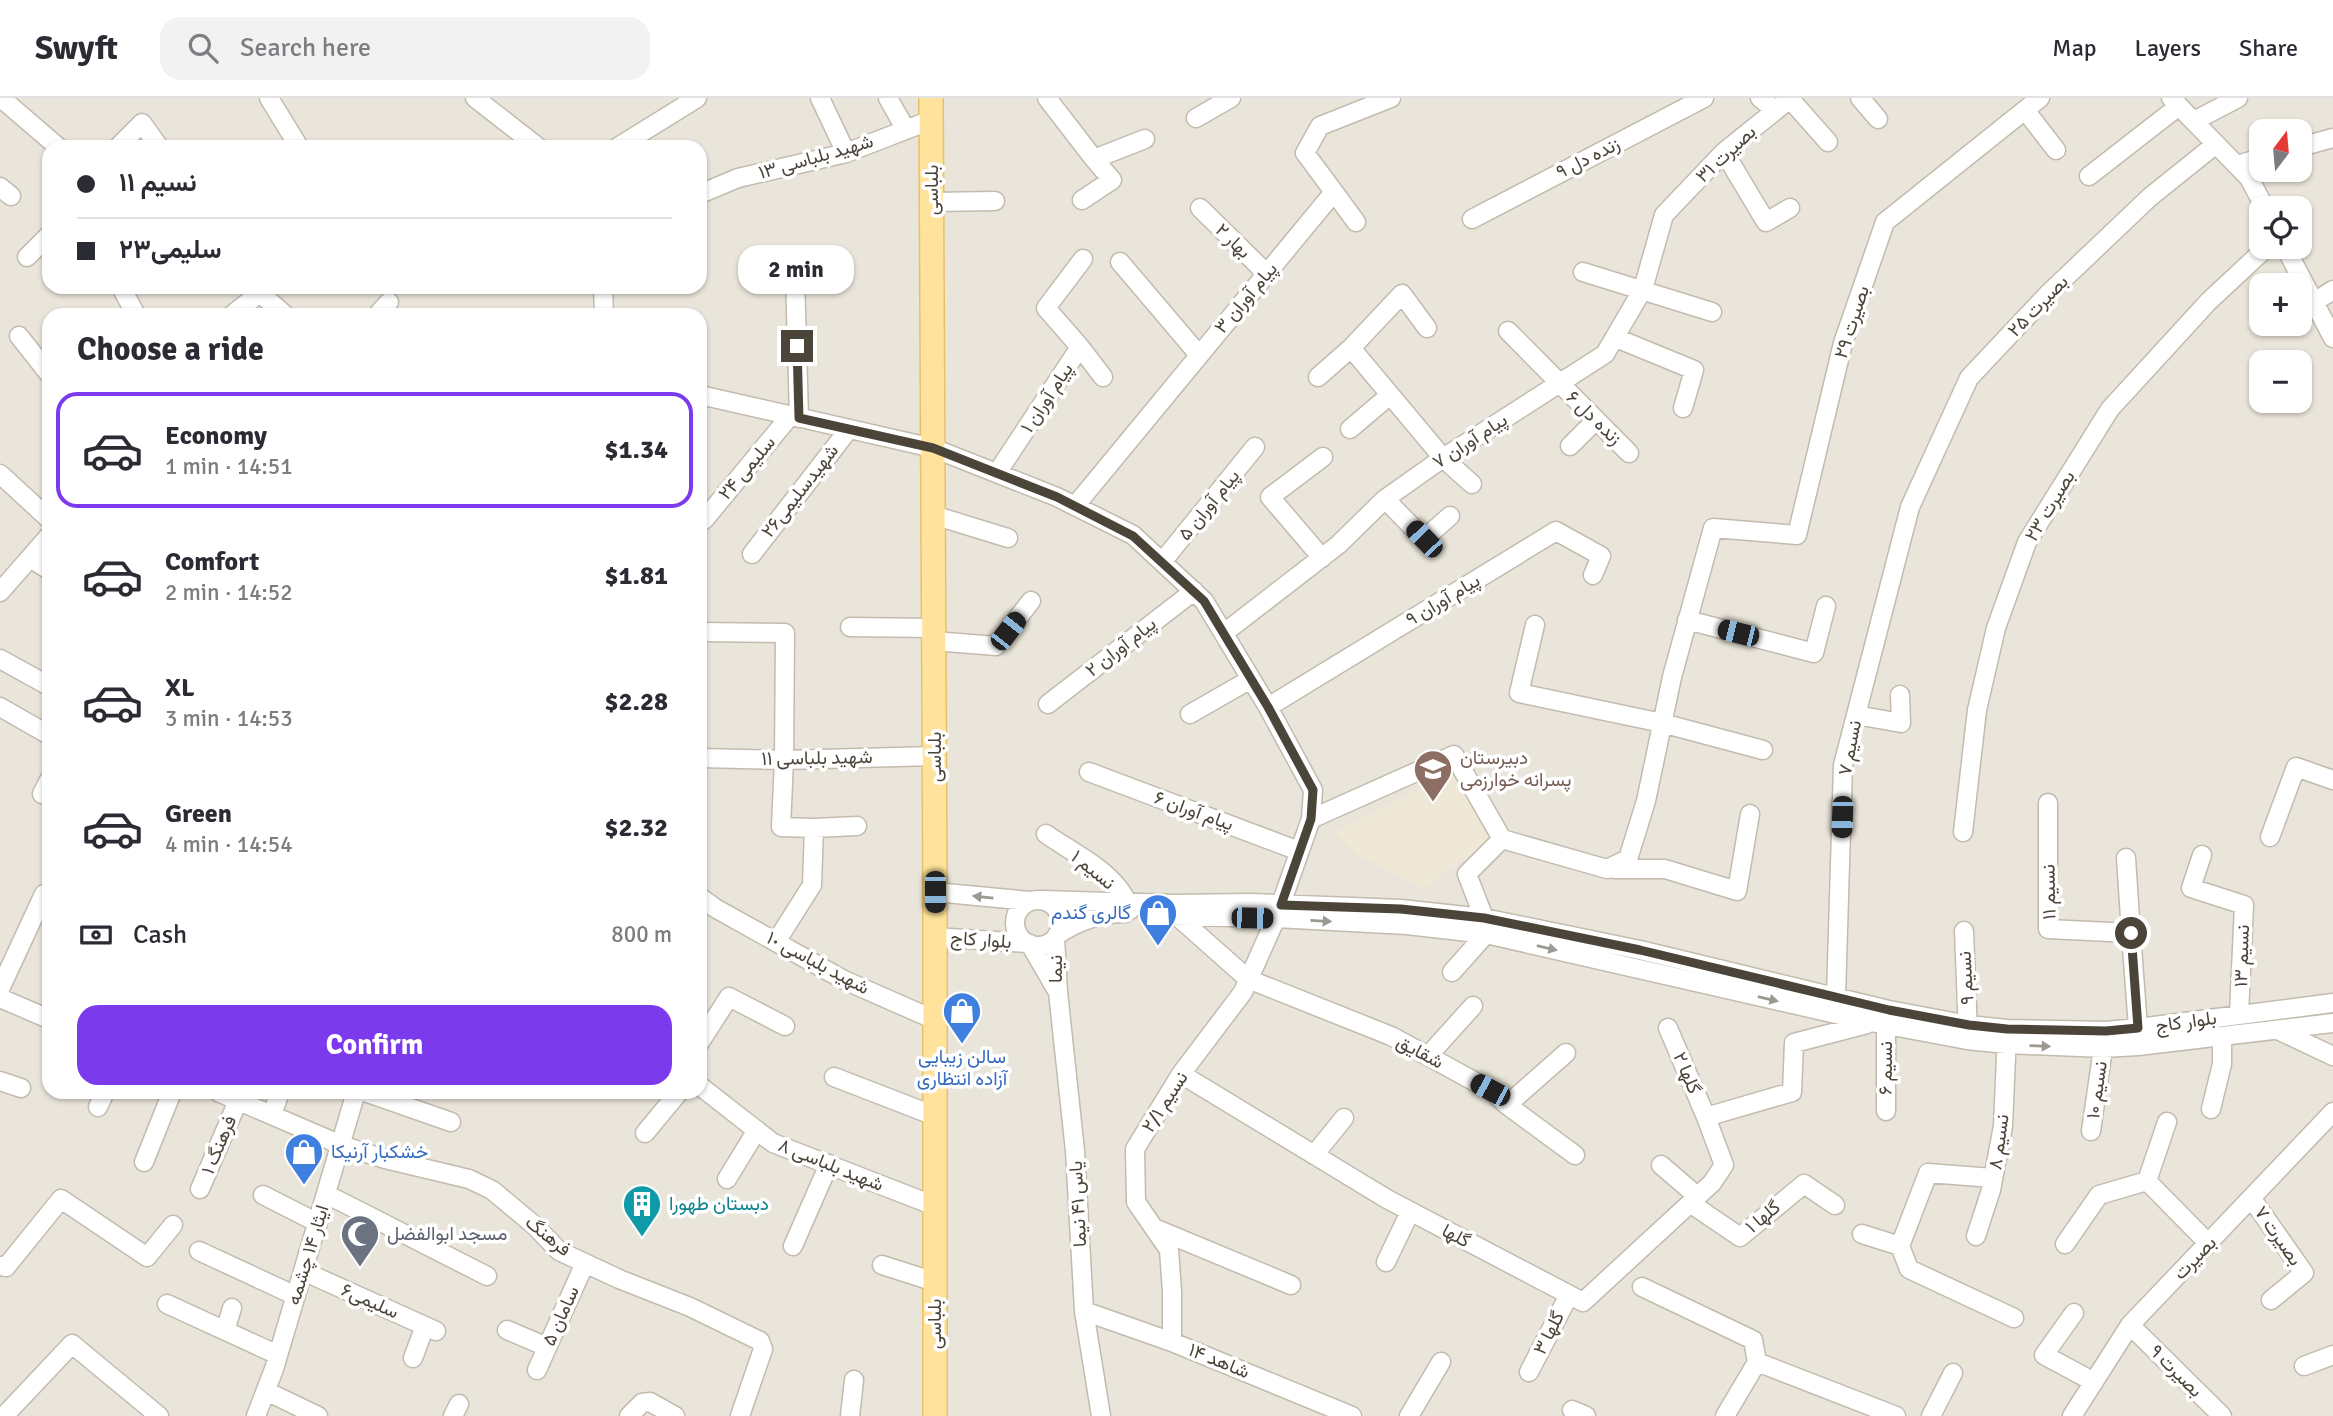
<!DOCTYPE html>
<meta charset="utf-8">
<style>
:root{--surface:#fff;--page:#f2f2f3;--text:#2b2b33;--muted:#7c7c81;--line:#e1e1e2;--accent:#7c3aed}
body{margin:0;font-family:Signika,Vazirmatn,sans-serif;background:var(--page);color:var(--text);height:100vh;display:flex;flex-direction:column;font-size:26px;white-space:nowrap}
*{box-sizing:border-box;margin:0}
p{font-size:23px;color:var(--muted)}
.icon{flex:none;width:38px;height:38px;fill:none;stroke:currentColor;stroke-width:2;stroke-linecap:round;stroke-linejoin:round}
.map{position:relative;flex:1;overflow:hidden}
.details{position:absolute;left:42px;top:210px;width:665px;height:791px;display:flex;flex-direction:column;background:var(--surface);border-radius:21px;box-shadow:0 2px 5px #0004}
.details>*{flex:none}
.top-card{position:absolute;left:42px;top:42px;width:665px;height:154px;border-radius:21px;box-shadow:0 2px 5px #0004;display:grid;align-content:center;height:154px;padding:0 35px;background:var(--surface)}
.needle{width:46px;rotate:16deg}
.buttons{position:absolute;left:2249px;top:21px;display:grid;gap:14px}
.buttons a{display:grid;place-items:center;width:63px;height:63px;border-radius:14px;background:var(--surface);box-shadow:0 2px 5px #0004;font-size:35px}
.end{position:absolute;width:32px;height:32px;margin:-16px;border:9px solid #4b4439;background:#fff;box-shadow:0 0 0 4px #fff}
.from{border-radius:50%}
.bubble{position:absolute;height:49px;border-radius:21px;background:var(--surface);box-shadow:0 2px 5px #0004;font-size:23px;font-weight:700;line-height:49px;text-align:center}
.car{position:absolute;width:21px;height:42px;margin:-21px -10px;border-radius:9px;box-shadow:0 0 5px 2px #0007;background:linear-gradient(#222 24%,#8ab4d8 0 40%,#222 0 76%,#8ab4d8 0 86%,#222 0)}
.top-card b{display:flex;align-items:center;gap:24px;height:66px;font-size:26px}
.top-card b+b{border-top:2px solid var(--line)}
.top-card i{width:18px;height:18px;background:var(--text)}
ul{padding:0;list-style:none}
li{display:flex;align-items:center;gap:21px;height:116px;margin:0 14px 10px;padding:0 21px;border:4px solid transparent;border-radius:21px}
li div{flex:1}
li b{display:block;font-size:26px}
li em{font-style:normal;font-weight:700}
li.on{border-color:var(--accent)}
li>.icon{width:63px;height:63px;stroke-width:1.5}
h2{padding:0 35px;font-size:32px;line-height:84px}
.pay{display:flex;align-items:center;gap:18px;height:77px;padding:0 35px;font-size:26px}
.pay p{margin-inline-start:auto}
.cta{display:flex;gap:14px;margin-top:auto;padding:14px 35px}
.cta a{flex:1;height:80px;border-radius:21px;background:var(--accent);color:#fff;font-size:28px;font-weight:700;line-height:80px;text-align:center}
header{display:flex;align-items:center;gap:42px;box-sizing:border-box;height:98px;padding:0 35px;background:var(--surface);border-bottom:2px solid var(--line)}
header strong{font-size:33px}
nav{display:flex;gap:38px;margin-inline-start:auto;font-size:24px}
.search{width:490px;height:63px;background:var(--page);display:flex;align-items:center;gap:18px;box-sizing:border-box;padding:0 24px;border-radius:21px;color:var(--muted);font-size:26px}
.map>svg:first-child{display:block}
.residential{fill:#eae5da;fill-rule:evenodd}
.education{fill:#efe8d6}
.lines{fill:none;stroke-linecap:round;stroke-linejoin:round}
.minor-casing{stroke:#c2bbae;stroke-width:21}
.major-casing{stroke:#e6c16a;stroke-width:26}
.minor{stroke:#fff;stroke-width:18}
.major{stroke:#ffe39c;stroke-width:23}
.oneway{fill:#9c9892}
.route{stroke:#4b4439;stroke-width:9}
.labels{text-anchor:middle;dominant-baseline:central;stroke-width:7;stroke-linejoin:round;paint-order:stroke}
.street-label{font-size:19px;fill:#4b4439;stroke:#fff}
.education-label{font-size:19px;fill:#785e54;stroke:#fff;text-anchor:start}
.shop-label{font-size:19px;fill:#366cbe;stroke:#fff;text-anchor:end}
.culture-label{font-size:19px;fill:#0d838f;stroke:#fff;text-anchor:start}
.worship-label{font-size:19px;fill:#5b616d;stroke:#fff;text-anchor:start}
</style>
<header>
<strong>Swyft</strong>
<div class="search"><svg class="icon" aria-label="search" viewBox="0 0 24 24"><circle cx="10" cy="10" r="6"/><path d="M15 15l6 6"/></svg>Search here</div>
<nav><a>Map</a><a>Layers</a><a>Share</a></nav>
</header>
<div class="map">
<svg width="2333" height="1318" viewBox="0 0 2333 1318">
<rect width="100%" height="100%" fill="#f6f3ec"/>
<path class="residential" d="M 0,0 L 2333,0 L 2333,1318 L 0,1318 ZM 2261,33 L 2300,33 L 2300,72 L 2261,72 ZM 49,49 L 700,49 L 700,189 L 49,189 ZM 2261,110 L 2300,110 L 2300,149 L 2261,149 ZM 2261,187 L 2300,187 L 2300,226 L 2261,226 ZM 49,217 L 700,217 L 700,994 L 49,994 ZM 2261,264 L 2300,264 L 2300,303 L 2261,303 Z"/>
<path class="education" d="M 1454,675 L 1495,740 L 1422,790 L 1358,757 L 1334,734 Z"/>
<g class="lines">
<g class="minor-casing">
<path id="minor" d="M 1,0 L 58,49
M 269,0 L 299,49
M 475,0 L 538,49
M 820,0 L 846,55
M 888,0 L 906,32
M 1047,0 L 1094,61 L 1145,41
M 1760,0 L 1775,12
M 1860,0 L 1878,21
M 2171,0 L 2249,80 L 2265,110
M 1790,1 L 1828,44
M 2025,12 L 2056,52
M 1196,20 L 1231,0
M 2194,23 L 2238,0
M 118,49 L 142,25 L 159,49
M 618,49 L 697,0
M 2300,49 L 2333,40
M 1724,54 L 1766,124 L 1790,110
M 2237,67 L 2261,60
M 2089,78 L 2179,8
M 0,89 L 11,98
M 1334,94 L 1356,124
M 700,96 L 738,80 L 846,55 L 931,22
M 1082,102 L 1112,82 L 1094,61
M 932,104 L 995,103
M 1200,110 L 1267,176
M 1472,121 L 1704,0
M 2285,149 L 2333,240
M 27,159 L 49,137
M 1120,164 L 1199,257
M 1583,174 L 1712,214
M 795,177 L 799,320
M 121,189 L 136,217
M 603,189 L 604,217
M 260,195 L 285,217
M 2314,204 L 2333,192
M 232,217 L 267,189
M 377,217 L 389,204
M 1427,230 L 1402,196 L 1351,250 L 1443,360 L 1472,386
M 1508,233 L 1629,355
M 19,238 L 49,276
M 1616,240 L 1694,272 L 1683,310
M 1080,249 L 1103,279
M 1318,279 L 1351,250
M 700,297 L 933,350 L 1057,399 L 1133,437 L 1204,503 L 1268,609 L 1313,692 L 1311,721 L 1276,820 L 1243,894 L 1181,976 L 1135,1051 L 1136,1104 L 1169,1152 L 1172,1194 L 1172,1244
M 1350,331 L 1390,297
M 1570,348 L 1596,322
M 997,375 L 1080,249 L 1046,210 L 1083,161
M 0,376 L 49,421
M 1385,401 L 1424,441 L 1450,418
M 1075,408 L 1334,94 L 1305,55 L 1320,28 L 1391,0
M 933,417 L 1008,440
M 704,422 L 790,318
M 752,456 L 849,331
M 30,460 L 49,472
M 1322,460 L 1270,399 L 1323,359
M 1162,464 L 1255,349
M 0,494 L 49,438
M 1687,522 L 1814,555 L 1826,508
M 1535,527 L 1519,595 L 1662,625 L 1763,652
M 850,529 L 934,530
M 700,534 L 785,535 L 784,662 L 781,729 L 814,730 L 812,787 L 776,844
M 1224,535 L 1338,447 L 1385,401 L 1443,360 L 1605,256 L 1643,191 L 1664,117 L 1724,54 L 1791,0
M 934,543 L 996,548 L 1031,503
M 0,561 L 49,588
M 1048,606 L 1194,493
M 0,609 L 49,637
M 1268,609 L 1556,433 L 1601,458 L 1593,477
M 1190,616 L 1251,581
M 1856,617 L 1901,625 L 1900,597
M 700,660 L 784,662 L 935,658
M 1089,674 L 1299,753
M 42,696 L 49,682
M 2048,705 L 2048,831 L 2131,835 L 2138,930
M 1311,721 L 1454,657 L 1502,741
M 814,730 L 857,728
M 1963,734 L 1977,612 L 1996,530 L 2027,444 L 2110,311 L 2209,203 L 2267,149
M 1046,736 C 1074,756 1120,776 1130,812
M 2270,739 L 2296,669 L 2333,682
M 1502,741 L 1607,771 L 1628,761 L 1646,703 L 1672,579 L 1713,430 L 1797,437 L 1843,245 L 1885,124 L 2040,0
M 2202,757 L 2191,790 L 2244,807 L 2239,916
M 2126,760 L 2131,835
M 1614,771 L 1665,771 L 1737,793 L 1750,716
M 935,794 L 1030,803
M 700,799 L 715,810 L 844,882 L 935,922
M 1043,802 L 1175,806 L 1250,805 L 1401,811 L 1484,820 L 1640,852 L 1889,912 L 1969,927 L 2007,931 L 2106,933 L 2138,930 L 2333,905
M1015 825a23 23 0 1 1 46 0a23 23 0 1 1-46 0Z
M 1176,814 L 1177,818 L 1248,881 L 1391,938 L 1428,958 L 1490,992 L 1507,1007 L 1575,1057
M 1153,817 L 1276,820 L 1407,827 L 1486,836 L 1871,924 L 1967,942 L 2006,946 L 2103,950 L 2138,948 L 2333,925
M 1484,820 L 1467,776 L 1502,741
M 1964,833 L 1968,935
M 1057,837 C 1078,823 1099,815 1125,815
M 935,839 L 1026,845
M 1055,840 L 1058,894 L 1075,1053 L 1084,1213 L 1101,1318
M 1030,846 L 1056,891
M 1452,874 L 1486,836
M 0,891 L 44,796
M 1836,898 L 1843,667 L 1910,409 L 1969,280 L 2049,195 L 2150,99 L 2216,46
M 0,900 L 49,921
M 1886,927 L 1886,1013
M 1668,930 L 1706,1019
M 2280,933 L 2333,958
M 700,944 L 729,899 L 785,928
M 1428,958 L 1473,908
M 1181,976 L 1387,1101 L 1583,1204 L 1712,1085 L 1724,1067 L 1706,1019 L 1792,994 L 1794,945 L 1867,926
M 834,979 L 935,1018
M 0,983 L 21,990
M 700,988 L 773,1045 L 935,1108
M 218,994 L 341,1047 L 385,1061 L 469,1081 L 492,1092 L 534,1127 L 559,1153 L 619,1181 L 690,1209 L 760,1243 L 763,1251 L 740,1318
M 365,994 L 451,1024
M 1507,1007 L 1566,955
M 98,1009 L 105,994
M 2211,1011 L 2222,966 L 2222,939
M 272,1017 L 280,994
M 2167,1024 L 2147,1083 L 2209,1146
M 2091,1033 L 2103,950
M 645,1035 L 679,994
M 1314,1057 L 1344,1020
M 144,1064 L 172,994
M 1661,1067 L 1697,1098
M 1993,1080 L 1928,1075 L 1900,1148 L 1909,1171 L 2014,1220
M 727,1081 L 757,1032
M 200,1091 L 238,1003
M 326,1096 L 487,1178
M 263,1097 L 318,1125
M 2252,1101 L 2304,1175 L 2271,1202
M 1690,1105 L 1740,1139 L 1804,1086 L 1835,1107
M 1154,1130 L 1291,1187
M 1862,1136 L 1900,1148
M 1976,1138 L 1991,1092 L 2003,1028 L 2007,936
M 2065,1146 L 2099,1097 L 2147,1083
M 793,1148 L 829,1066
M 199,1153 L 296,1198
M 1386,1164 L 1410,1114
M 882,1167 L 935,1184
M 0,1168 L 6,1169 L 61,1101 L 147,1159 L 173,1127
M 303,1173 L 436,1233
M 1642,1189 L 1753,1242 L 1757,1264
M 167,1206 L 278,1257
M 1084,1213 L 1172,1244 L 1352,1318
M 2074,1215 L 2044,1257 L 2094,1284
M 2130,1227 L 2222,1318
M 507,1232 L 547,1249
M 225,1233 L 232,1210
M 413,1260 L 425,1228
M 2304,1268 L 2333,1257
M 537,1272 L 585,1165
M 1529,1274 L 1569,1197
M 266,1293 L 318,1318
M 1572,1312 L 1586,1318
M 4,1318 L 72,1246 L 159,1318
M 256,1318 L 274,1271 L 356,994
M 453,1318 L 459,1306
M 629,1318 L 642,1305 L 650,1304 L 675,1318
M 850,1318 L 854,1282
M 1409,1318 L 1441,1264
M 1725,1318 L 1757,1264 L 1896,1318
M 1931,1318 L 1953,1275
M 2072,1318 L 2130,1227 L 2333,1014"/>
</g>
<g class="major-casing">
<path id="major" d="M 931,0 L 935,794 L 935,1318"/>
</g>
<use href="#minor" class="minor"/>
<use href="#major" class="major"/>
</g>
<defs><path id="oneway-solid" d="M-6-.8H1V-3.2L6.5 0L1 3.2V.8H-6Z" transform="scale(1.75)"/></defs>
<g class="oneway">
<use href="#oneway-solid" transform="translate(983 799) rotate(-174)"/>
<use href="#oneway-solid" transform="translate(1321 823) rotate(3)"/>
<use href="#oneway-solid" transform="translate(1547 850) rotate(13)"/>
<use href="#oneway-solid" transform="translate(1768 901) rotate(13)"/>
<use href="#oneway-solid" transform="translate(2040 948) rotate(2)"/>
</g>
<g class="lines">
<path class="route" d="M 797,248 L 799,320 L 933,350 L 1057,399 L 1133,438 L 1204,503 L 1268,609 L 1313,692 L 1311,721 L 1281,807 L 1401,811 L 1484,820 L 1640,852 L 1889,912 L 1969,927 L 2007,931 L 2106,933 L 2138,930 L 2131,835"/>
</g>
<defs>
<g id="school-pin" transform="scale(2.0125)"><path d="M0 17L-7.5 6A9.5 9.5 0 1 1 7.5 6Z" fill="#8d6e63" stroke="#fff"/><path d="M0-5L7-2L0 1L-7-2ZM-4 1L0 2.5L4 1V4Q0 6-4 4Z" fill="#fff"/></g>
<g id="shop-pin" transform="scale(2.0125)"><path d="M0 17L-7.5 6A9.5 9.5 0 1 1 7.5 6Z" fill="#3f7fe0" stroke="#fff"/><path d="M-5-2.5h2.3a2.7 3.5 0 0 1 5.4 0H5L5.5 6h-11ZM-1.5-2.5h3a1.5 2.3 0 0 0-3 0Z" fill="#fff"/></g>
<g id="building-pin" transform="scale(2.0125)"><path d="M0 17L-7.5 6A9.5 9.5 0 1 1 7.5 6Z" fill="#0f9aa8" stroke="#fff"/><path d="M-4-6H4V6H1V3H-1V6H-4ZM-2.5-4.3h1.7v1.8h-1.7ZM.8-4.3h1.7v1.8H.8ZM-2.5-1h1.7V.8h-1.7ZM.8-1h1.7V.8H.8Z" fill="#fff"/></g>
<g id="mosque-pin" transform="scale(2.0125)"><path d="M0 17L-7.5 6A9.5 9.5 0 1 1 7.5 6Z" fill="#6b7280" stroke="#fff"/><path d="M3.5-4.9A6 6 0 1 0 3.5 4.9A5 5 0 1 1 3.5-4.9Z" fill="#fff"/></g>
</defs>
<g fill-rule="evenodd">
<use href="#school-pin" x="1433" y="671"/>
<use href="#shop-pin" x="1158" y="815"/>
<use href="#shop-pin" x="962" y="913"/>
<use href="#shop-pin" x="304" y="1054"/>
<use href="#building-pin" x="642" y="1106"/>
<use href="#mosque-pin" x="360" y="1136"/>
</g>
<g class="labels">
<g class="street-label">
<text transform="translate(1726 56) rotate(-43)">بصیرت ۳۱</text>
<text transform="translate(816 59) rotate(-16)">شهید بلباسی ١٣</text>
<text transform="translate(1588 60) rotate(-27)">زنده دل ۹</text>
<text transform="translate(932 92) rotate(-90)">بلباسی</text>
<text transform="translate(1233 143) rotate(44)">بهار ۲</text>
<text transform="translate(1246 200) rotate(-50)">پیام آوران ۳</text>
<text transform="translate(2038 208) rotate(-46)">بصیرت ۲۵</text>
<text transform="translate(1852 224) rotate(-72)">بصیرت ۲۹</text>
<text transform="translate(1047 300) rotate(-57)">پیام آوران ۱</text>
<text transform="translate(1594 320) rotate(44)">زنده دل ۶</text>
<text transform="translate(1470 343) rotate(-33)">پیام آوران ۷</text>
<text transform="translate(747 370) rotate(-50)">سلیمی ۲۴</text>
<text transform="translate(800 393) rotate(-52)">شهیدسلیمی۲۶</text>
<text transform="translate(1209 407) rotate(-51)">پیام آوران ۵</text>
<text transform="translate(2050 408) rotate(-59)">بصیرت ۲۳</text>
<text transform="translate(1443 502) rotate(-31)">پیام آوران ۹</text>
<text transform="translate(1121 549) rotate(-38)">پیام آوران ۲</text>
<text transform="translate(1850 650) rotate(-79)">نسیم ۷</text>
<text transform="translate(935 659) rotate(-90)">بلباسی</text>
<text transform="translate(817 660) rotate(-1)">شهید بلباسی ١١</text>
<text transform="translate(1194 713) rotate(20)">پیام آوران ۶</text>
<text transform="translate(1093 772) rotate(39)">نسیم ۱</text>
<text transform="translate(2049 794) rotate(-91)">نسیم ۱۱</text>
<text transform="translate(981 842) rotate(4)">بلوار کاج</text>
<text transform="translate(2242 858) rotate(-88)">نسیم ۱۳</text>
<text transform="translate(818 865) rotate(28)">شهید بلباسی ١٠</text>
<text transform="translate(1056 871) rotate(-90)">نیما</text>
<text transform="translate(1966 880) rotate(-93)">نسیم ۹</text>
<text transform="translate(2186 924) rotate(-8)">بلوار کاج</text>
<text transform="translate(1420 954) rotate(28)">شقایق</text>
<text transform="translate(1886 970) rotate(-90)">نسیم ۶</text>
<text transform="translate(1687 975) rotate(67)">گلها ۲</text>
<text transform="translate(2097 992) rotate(-82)">نسیم ۱۰</text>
<text transform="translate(1165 1004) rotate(-57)">نسیم ۲/۱</text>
<text transform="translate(1999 1044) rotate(-82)">نسیم ۸</text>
<text transform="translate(219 1047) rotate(-67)">فرهنگ ۱</text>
<text transform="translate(831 1067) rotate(22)">شهید بلباسی ۸</text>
<text transform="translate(1078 1106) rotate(-93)">یاس ۴۱ نیما</text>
<text transform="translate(1763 1119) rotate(-40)">گلها ۱</text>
<text transform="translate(548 1138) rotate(39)">فرهنگ</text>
<text transform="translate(1456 1138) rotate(28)">گلها</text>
<text transform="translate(2278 1138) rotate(55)">بصیرت ۷</text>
<text transform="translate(308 1157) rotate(-73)">ایثار ۱۴ چشمه</text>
<text transform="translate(2195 1160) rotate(-46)">بصیرت</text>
<text transform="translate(370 1203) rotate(24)">سلیمی۶</text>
<text transform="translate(561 1218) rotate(-66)">سامان ۵</text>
<text transform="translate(935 1226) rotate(-90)">بلباسی</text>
<text transform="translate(1549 1235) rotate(-63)">گلها ۳</text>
<text transform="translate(1219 1263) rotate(22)">شاهد ۱۴</text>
<text transform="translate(2176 1273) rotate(45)">بصیرت ۹</text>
</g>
<g class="education-label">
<text x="1460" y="660">دبیرستان<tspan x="1460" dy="22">پسرانه خوارزمی</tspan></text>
</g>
<g class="shop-label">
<text x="1131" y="815">گالری گندم</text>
<text x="962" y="959" text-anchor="middle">سالن زیبایی<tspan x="962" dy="22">آزاده انتظاری</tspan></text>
<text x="331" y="1054" text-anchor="start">خشکبار آرنیکا</text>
</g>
<g class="culture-label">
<text x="669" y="1106">دبستان طهورا</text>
</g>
<g class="worship-label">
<text x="387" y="1136">مسجد ابوالفضل</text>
</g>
</g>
</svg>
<div class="buttons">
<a><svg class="needle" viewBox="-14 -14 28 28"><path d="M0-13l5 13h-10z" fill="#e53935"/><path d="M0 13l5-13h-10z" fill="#7c7c81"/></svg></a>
<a><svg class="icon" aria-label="locate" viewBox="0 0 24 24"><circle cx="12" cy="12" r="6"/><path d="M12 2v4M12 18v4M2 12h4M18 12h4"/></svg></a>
<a>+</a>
<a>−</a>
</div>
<i class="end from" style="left:2131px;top:835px"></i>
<i class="end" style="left:797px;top:248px"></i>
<div class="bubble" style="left:738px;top:147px;width:116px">2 min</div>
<i class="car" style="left:1424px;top:441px;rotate:316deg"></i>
<i class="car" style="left:1008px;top:533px;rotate:38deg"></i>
<i class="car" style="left:1738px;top:535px;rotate:284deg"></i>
<i class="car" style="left:1842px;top:719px;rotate:182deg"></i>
<i class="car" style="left:935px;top:794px;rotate:180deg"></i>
<i class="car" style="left:1252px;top:820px;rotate:91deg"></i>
<i class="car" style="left:1490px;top:992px;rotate:298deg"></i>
<div class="top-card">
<b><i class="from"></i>نسیم ۱۱</b>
<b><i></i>سلیمی۲۳</b>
</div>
<section class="details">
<h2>Choose a ride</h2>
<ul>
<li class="on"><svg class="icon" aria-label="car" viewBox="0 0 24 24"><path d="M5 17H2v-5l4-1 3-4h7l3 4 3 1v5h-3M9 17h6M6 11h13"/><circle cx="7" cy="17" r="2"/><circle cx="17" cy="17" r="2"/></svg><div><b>Economy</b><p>1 min · 14:51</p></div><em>$1.34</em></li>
<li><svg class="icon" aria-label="car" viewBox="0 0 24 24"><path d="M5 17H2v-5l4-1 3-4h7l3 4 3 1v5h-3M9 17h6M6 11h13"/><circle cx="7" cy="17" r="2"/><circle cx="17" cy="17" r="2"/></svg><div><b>Comfort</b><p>2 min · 14:52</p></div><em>$1.81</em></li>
<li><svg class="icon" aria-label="car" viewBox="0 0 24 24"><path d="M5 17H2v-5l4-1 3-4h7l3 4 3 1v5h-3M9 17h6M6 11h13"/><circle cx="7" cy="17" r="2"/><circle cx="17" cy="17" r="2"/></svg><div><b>XL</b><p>3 min · 14:53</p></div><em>$2.28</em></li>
<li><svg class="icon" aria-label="car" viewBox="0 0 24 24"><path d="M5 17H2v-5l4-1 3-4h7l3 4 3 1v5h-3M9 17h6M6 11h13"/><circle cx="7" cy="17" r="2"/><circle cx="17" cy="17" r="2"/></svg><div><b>Green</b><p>4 min · 14:54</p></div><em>$2.32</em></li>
</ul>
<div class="pay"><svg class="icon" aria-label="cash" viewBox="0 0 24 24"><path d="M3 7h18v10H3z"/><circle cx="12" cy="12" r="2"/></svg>Cash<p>800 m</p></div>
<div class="cta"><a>Confirm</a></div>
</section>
</div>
